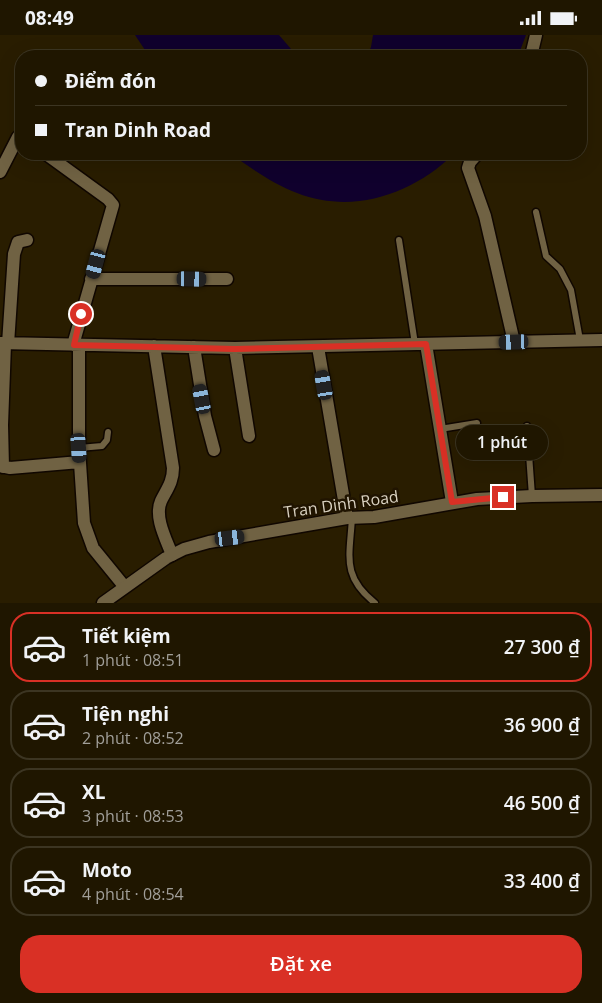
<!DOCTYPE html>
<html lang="vi">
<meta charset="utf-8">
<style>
:root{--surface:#1f1600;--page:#271f0a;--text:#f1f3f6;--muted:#a19f99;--line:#3c3522;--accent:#d93025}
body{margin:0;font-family:"Open Sans",sans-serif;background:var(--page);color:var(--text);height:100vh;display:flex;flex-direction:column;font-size:19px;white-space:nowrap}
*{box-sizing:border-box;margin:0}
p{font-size:16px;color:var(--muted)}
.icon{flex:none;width:28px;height:28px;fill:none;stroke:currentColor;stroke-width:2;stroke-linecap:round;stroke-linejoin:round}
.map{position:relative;height:568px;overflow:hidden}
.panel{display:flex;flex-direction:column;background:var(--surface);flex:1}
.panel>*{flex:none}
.banner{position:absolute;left:15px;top:15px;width:572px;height:110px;border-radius:20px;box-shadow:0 5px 20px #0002,0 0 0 1px var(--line);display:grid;align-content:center;height:110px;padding:0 20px;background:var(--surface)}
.end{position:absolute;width:22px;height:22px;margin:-11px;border:6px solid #d93025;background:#fff;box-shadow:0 0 0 2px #fff}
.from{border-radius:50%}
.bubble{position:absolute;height:35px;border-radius:18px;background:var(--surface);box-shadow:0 5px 20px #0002,0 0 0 1px var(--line);font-size:16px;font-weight:600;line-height:35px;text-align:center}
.car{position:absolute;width:15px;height:30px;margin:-15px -8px;border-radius:6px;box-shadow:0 0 4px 1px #0007;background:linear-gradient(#222 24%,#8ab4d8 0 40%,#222 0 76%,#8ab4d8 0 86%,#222 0)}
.banner b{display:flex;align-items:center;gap:18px;height:48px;font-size:19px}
.banner b+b{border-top:1px solid var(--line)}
.banner i{width:12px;height:12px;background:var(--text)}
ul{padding:9px 0 0;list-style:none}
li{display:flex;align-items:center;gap:15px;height:70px;margin:0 10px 8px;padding:0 10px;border:2px solid var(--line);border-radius:20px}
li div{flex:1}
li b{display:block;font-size:19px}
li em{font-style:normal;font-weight:600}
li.selected{border-color:var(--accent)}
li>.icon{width:45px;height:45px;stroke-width:1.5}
.primary-button{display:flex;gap:10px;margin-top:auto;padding:10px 20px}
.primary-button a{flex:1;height:58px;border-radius:20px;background:var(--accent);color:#fff;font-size:20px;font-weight:600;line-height:58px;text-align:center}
.status{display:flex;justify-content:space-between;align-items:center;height:35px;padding:0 25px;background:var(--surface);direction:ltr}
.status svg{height:14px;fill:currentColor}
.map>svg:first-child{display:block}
.water{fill:#10002d}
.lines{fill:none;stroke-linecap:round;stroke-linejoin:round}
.lane-casing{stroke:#100700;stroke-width:9}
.street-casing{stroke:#100700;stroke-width:15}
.secondary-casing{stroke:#100700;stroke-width:15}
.lane{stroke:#706243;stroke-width:6}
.street{stroke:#706243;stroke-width:12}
.secondary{stroke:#706243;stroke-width:12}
.route{stroke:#d93025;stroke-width:6}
.labels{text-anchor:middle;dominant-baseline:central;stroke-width:5;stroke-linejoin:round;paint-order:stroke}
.street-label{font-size:16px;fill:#d9d1c0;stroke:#201400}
</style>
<div class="status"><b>08:49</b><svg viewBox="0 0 49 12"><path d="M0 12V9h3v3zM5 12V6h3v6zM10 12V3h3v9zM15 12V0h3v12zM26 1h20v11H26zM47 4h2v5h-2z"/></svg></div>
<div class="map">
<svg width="602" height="568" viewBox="0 0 602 568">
<rect width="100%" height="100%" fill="#291d00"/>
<path class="water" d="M 135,0 L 279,0 L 297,21 L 149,21 Z
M 373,0 L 526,0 L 518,21 L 367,21 L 371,12 Z
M 231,119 L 454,119 C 412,159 354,180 297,158 C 273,149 252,134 231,119 Z"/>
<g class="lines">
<g class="lane-casing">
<path id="lane" d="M 536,177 L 546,221 L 560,234 L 571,255 L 580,305
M 399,205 L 415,309
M 527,391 L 532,461
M 440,394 L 477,388
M 79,413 L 102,411 L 107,405 L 108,397
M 352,482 C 350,521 341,541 375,568"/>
</g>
<g class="street-casing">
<path id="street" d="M 531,21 L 536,0
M 46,119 L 108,164 L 113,170 L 73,310
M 477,119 L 470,127 L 468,133 L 485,181 L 514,307
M 0,137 L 18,102 L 21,101
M 91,244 L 227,244
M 0,308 L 235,313 L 602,305
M 8,309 L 14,219 L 18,207 L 27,205
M 426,309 L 452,467
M 79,310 L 79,413 L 84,488 L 93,513 L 124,551
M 154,311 L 173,433 C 173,447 167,454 161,466 C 154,482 166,504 172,520
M 194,312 L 205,381 L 214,415
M 318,312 L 347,483
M 235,313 L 249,401
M 0,431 L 10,433 L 80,427
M 3,432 L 2,390 L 5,309"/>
</g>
<g class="secondary-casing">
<path id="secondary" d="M 103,568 L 166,523 L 184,514 L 209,507 L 347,483 L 374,482 L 477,464 L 532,461 L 602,460"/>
</g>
<use href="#lane" class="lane"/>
<use href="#street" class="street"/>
<use href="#secondary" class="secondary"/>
</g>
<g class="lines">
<path class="route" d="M 81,279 L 74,310 L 235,314 L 426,309 L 452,467 L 503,462"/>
</g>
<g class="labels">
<g class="street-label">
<text transform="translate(341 469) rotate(-8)">Tran Dinh Road</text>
</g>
</g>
</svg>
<i class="end from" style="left:81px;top:279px"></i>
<i class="end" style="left:503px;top:462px"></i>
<div class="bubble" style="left:456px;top:390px;width:92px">1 phút</div>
<i class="car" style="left:96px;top:229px;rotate:195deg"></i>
<i class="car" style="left:192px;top:244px;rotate:91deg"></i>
<i class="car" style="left:514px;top:307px;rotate:268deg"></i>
<i class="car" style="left:324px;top:350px;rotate:350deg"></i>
<i class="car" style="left:202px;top:364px;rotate:349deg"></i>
<i class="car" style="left:79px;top:413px;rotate:176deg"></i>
<i class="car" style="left:230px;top:503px;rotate:83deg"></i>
<div class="banner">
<b><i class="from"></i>Điểm đón</b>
<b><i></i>Tran Dinh Road</b>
</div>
</div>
<section class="panel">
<ul>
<li class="selected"><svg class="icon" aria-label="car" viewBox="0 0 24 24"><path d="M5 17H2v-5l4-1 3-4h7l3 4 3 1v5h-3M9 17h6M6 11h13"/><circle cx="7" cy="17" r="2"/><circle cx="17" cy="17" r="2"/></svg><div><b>Tiết kiệm</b><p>1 phút · 08:51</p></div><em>27 300 ₫</em></li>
<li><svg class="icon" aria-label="car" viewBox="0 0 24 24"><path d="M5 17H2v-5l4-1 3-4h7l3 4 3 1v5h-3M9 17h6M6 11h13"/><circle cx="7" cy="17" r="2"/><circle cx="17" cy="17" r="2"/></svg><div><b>Tiện nghi</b><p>2 phút · 08:52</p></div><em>36 900 ₫</em></li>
<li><svg class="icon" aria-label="car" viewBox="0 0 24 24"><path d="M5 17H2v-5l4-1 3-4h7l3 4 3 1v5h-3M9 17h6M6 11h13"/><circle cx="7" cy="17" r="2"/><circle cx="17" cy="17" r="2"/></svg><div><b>XL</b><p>3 phút · 08:53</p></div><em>46 500 ₫</em></li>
<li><svg class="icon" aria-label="car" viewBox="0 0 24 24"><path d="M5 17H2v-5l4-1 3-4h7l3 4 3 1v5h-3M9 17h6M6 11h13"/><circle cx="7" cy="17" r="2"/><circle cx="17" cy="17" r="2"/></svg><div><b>Moto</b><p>4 phút · 08:54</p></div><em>33 400 ₫</em></li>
</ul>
<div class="primary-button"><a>Đặt xe</a></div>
</section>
